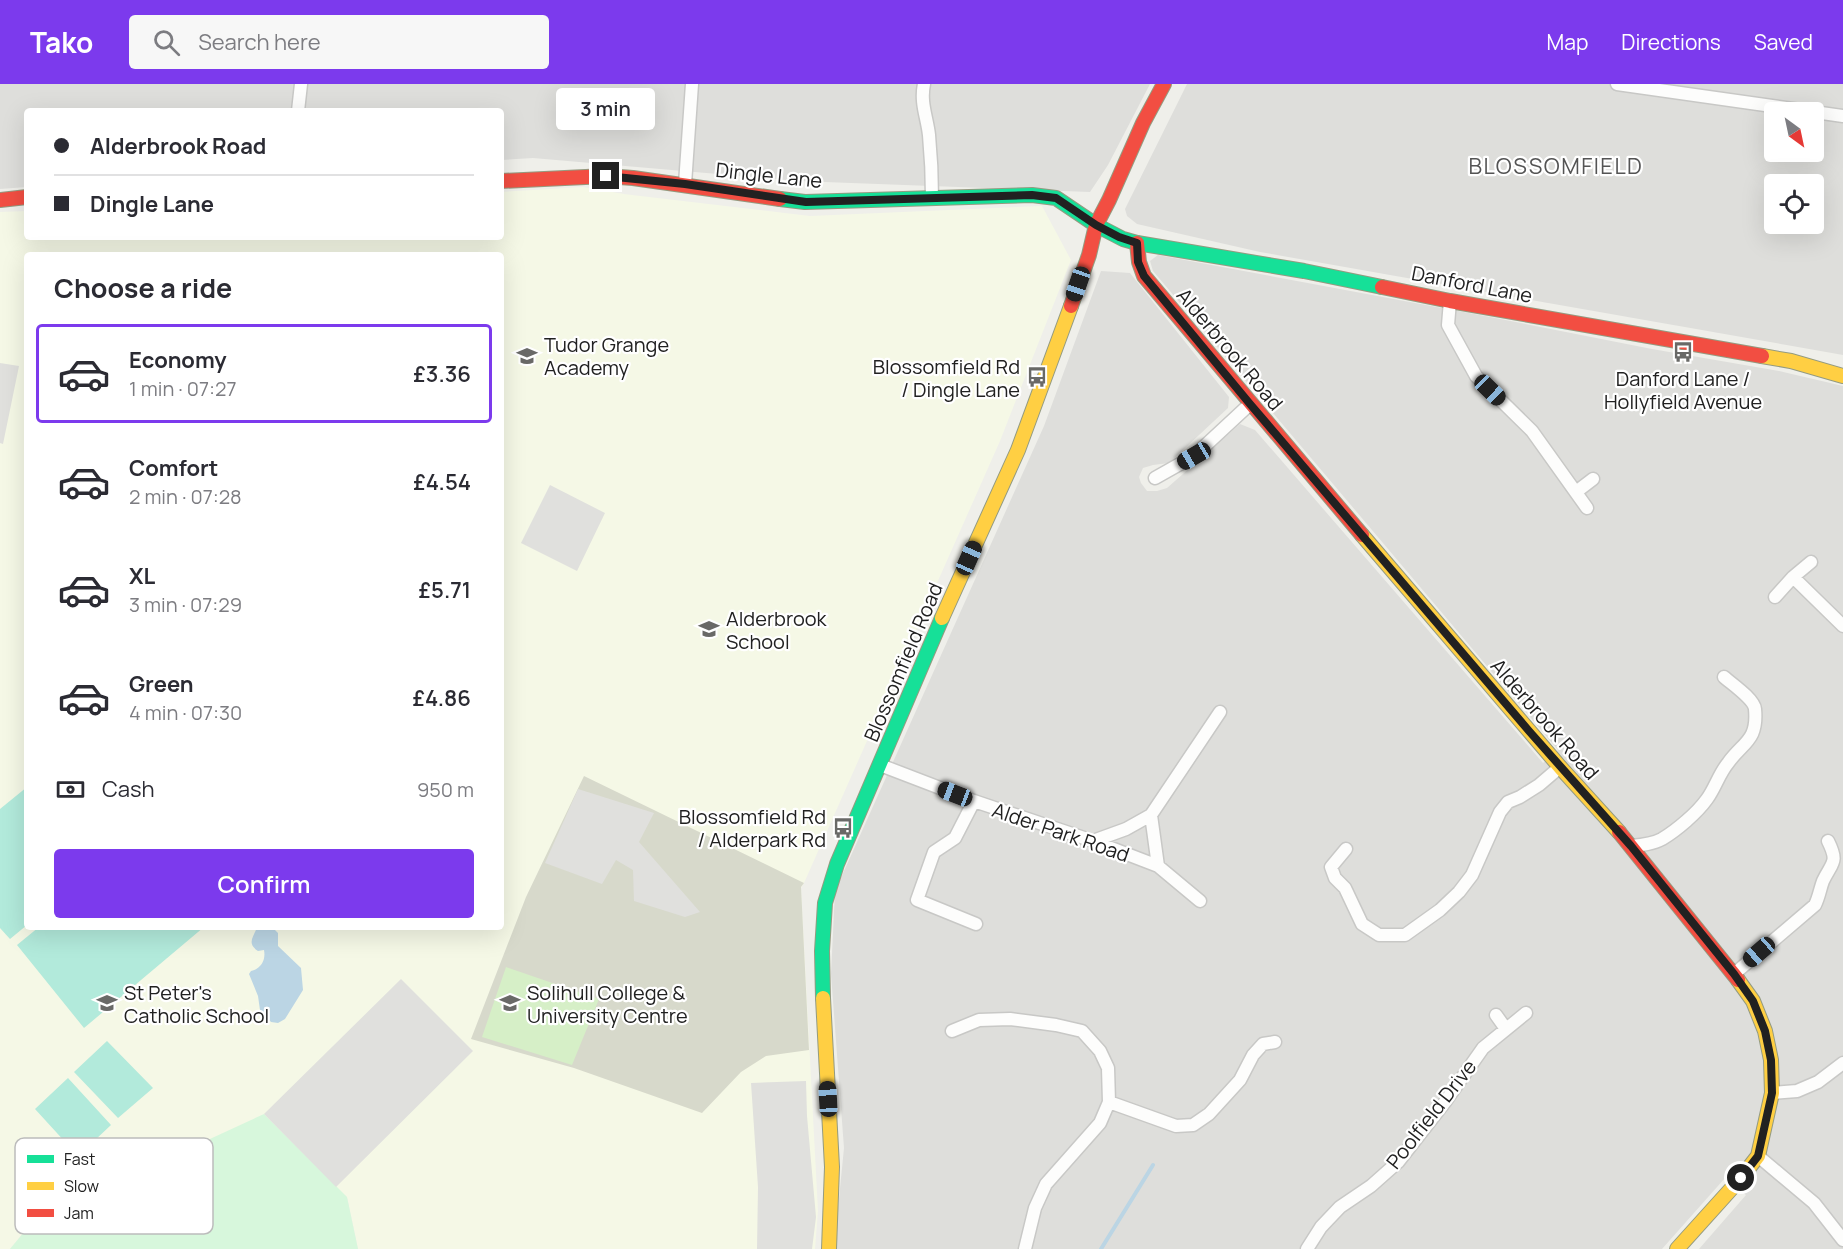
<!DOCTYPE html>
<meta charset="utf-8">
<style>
:root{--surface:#fff;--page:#f7f7f7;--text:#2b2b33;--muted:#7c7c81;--line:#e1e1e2;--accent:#7c3aed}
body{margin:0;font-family:Manrope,sans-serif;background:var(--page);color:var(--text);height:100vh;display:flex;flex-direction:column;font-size:22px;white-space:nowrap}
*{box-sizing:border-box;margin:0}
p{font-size:20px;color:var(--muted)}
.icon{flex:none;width:33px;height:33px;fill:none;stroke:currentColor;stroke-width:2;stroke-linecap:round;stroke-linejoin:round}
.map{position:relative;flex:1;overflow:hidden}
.panel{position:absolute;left:24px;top:168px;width:480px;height:678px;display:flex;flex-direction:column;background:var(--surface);border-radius:6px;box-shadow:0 6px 24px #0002}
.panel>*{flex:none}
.guide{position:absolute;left:24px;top:24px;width:480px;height:132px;border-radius:6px;box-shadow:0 6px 24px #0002;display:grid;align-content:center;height:132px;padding:0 30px;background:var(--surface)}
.needle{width:39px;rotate:147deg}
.buttons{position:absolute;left:1764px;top:18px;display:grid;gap:12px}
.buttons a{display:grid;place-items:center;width:60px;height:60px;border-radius:6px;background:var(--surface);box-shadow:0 6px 24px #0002;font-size:30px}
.end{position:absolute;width:27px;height:27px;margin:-14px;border:8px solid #212121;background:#fff;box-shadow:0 0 0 3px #fff}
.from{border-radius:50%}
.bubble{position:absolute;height:42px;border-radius:6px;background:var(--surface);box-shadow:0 6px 24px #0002;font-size:20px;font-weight:600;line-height:42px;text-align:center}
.car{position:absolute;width:18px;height:36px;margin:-18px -9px;border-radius:8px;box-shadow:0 0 4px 2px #0007;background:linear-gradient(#222 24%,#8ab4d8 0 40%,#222 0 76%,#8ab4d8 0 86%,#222 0)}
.guide b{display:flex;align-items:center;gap:21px;height:57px;font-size:22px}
.guide b+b{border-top:2px solid var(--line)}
.guide i{width:15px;height:15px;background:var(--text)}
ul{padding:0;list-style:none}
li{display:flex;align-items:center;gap:18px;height:99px;margin:0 12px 9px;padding:0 18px;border:3px solid transparent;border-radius:6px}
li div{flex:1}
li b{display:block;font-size:22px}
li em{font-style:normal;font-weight:600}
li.current{border-color:var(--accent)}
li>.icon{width:54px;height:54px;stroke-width:1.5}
h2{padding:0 30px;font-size:27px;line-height:72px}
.pay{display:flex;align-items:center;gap:15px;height:66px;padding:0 30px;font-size:22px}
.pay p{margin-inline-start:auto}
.button{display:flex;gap:12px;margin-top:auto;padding:12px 30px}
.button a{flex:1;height:69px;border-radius:6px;background:var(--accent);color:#fff;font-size:24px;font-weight:600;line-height:69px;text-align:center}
header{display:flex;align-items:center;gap:36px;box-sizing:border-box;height:84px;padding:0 30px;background:var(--accent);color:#fff}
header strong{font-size:28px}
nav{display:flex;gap:33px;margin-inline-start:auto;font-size:21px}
.search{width:420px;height:54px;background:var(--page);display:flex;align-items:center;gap:15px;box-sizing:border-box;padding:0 21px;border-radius:6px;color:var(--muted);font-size:22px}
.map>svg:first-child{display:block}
.residential{fill:#dededb;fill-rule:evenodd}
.education{fill:#f5f8e6;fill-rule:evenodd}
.construction{fill:#d7d9cb}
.grass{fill:#d6efc7}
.park{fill:#d7f7dc}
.pitch{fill:#b2eadb}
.parking{fill:#e0e0dd}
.water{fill:#bbd5e4}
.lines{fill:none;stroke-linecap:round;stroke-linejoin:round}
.stream{stroke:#bbd5e4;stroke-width:4}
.street-casing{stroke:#c8c8c6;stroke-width:15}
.fast-casing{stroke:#949b80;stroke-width:16}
.slow-casing{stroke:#949b80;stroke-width:16}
.jam-casing{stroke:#949b80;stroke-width:16}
.street{stroke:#fdfdfc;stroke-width:12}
.fast{stroke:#16e098;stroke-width:14}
.slow{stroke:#ffcf43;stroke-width:14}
.jam{stroke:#f24e42;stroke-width:14}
.route{stroke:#212121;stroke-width:8}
.labels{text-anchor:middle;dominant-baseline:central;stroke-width:4.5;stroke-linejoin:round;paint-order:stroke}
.street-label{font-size:20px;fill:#212121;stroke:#fff}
.poi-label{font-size:20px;fill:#212121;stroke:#fff;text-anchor:start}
.quarter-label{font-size:22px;letter-spacing:1.5px;fill:#545454;stroke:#fff}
.key{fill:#fff;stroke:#bcbcbc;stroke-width:1.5}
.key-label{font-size:16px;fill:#212121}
</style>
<header>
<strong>Tako</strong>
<div class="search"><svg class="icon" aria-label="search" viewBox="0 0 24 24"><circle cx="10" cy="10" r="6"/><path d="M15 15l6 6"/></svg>Search here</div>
<nav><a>Map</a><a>Directions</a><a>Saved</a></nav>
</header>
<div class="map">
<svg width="1843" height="1165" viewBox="0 0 1843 1165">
<rect width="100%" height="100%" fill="#efefea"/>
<path class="residential" d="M 0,0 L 1150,0 L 1108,81 L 1090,108 L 798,97 L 533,74 L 501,76 L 501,27 L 27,27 L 27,103 L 0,105 Z
M 1187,0 L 1843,0 L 1843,271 L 1260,168 L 1137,140 L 1127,132 L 1125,125 ZM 1774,28 L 1814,28 L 1814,68 L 1774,68 ZM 1774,100 L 1814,100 L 1814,140 L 1774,140 Z
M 1158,171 L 1485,232 L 1652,265 L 1779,287 L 1843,302 L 1843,1165 L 1699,1165 L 1746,1111 L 1725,1094 L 1662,1165 L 834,1165 L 844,1064 L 831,890 L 835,807 L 1044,342 L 1101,187 L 1130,189 L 1229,313 L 1228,324 L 1169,379 L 1153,381 L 1143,384 L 1139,393 L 1141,399 L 1147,407 L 1157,407 L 1167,404 L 1240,340 L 1255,346 L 1543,679 L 1558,666 L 1153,187 L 1150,177 Z"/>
<path class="education" d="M 583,103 L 624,110 L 810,132 L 1042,122 L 1071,176 L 1000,357 L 804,799 L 801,804 L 818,1127 L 815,1165 L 358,1165 L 347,1113 L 336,1103 L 34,1136 L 10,1165 L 0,1165 L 0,128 L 27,127 L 27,153 L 501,153 L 501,108 ZM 27,171 L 501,171 L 501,843 L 27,843 Z"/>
<path class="construction" d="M 584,692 L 804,799 L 801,803 L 809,966 L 766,972 L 741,988 L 702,1029 L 574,984 L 471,955 L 526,813 Z"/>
<path class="grass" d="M 506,883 L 599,915 L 572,981 L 482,953 Z"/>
<path class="park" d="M 264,1030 L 347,1113 L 358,1165 L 10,1165 L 34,1136 Z"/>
<path class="pitch" d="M 27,703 L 27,841 L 10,855 L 0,844 L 0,725 Z
M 39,843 L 204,843 L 84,944 L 17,861 Z
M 107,957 L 153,1004 L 118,1034 L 74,988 Z
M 68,994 L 111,1041 L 78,1072 L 35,1025 Z"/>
<path class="parking" d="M 0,279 L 19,282 L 3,360 L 0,359 Z
M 550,401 L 605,429 L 577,487 L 521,459 Z
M 578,705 L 654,729 L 639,758 L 700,828 L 685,833 L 634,817 L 633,786 L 616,776 L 602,800 L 545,779 Z
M 401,895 L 473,967 L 336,1103 L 264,1030 Z
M 806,997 L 807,1032 L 816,1133 L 812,1165 L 757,1165 L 758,1103 L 751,999 Z"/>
<path class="water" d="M 257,843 L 272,843 L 278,849 L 278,862 L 301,884 L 303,906 L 285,935 L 278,939 L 271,938 L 260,926 L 258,912 L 249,890 L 251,887 C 261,885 266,876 264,866 L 258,867 C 246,859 254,853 257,843 Z"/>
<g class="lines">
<path class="stream" d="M 1101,1165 L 1153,1081"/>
<g class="street-casing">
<path id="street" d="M 924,0 C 920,19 927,33 929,51 C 931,72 932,93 932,113
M 1617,0 L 1843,32
M 298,27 L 301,0
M 685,100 L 692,0
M 1450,217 L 1448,241 L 1476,292 L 1532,347 L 1587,424
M 1155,394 L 1194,372 L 1250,320
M 1576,408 L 1593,395
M 1793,493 L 1811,478
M 1775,513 L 1793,493 L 1843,542
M 880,681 L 974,717 L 1093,757 L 1158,782 L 1200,817
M 974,717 L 955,754 L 934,768 L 917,816 L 976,840
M 1151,731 L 1158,782
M 1093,757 L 1126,745 L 1151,731 L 1220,628
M 1631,762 C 1642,761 1653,760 1662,755 C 1677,746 1697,729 1707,715 C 1715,704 1719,690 1728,679 C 1743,658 1758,657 1755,625 C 1754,615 1732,600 1724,593
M 1346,765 L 1331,783 L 1335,794 L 1345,804 L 1362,840 L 1379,851 L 1405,851 L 1440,826 L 1459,808 L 1472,791 L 1500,728 L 1508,718 L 1520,713 L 1539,701 L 1560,683
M 1734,890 L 1815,821 C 1819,813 1820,805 1823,797 C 1832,778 1839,779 1828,757
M 1496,931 L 1506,945
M 952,947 L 979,936 L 1010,935 L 1056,941 L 1082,947 L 1100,967 L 1108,984 L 1109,1018 L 1100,1039 L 1046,1100 L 1035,1124 L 1025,1165
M 1772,1009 L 1797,1007 L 1818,998 L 1843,979
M 1109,1018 L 1176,1042 L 1193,1041 L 1209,1030 L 1240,996 L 1253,971 L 1263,960 L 1275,958
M 1758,1072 L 1814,1119 L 1843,1156
M 1307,1165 L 1321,1143 L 1340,1123 L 1371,1102 L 1398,1078 L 1445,1018 L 1483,964 L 1526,929"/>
</g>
<g class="fast-casing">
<path id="fast" d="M 780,115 L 805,118 L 1032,111 L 1056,114 L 1096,141 L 1123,155 L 1137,159 L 1304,187 L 1382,203
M 823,914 L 822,867 L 825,819 L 837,780 L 942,534"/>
</g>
<g class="slow-casing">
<path id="slow" d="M 1762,272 L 1791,277 L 1843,292
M 1362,451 L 1560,683 L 1619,748
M 942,534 L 1018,366 L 1071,222
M 823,914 L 832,1083 L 829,1165
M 1677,1165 L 1741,1094 L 1758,1072 L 1772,1009 L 1771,976 L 1765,947 L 1753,917 L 1738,896"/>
</g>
<g class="jam-casing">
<path id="jam" d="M 501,97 L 606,92 L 633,94 L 780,115
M 0,116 L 27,113
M 1137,159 L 1139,178 L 1144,192 L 1362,451
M 1382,203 L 1450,217 L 1762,272
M 1071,222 L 1089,171 L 1096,141 L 1109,116 L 1143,39 L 1164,0
M 1619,748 L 1738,896"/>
</g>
<use href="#street" class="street"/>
<use href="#fast" class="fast"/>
<use href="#slow" class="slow"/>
<use href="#jam" class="jam"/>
</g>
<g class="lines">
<path class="route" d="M 606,92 L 685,100 L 806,118 L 1032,111 L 1056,114 L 1096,141 L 1119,153 L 1137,159 L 1138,178 L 1144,192 L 1250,320 L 1529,647 L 1631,762 L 1734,890 L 1753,917 L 1765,947 L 1771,976 L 1772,1009 L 1758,1072 L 1741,1094"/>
</g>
<defs>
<g id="bus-bare" transform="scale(1.62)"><path d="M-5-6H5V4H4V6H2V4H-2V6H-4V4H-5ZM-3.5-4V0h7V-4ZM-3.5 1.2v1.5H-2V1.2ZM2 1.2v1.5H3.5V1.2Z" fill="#696967" stroke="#fff" stroke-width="2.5" paint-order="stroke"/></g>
<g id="school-bare" transform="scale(1.62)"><path d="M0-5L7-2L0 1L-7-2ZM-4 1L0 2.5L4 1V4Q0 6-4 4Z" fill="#696967" stroke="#fff" stroke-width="2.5" paint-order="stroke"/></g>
<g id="university-bare" transform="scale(1.62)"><path d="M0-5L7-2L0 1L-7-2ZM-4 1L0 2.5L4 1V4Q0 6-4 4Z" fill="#696967" stroke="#fff" stroke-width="2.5" paint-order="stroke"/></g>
</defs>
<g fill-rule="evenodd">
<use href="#bus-bare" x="1683" y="268"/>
<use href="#school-bare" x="527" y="272"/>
<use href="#bus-bare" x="1037" y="293"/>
<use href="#school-bare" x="709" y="545"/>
<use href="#bus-bare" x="843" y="744"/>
<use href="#school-bare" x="107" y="919"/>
<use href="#university-bare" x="510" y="919"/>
</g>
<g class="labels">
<g class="street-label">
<text transform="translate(769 91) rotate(6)">Dingle Lane</text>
<text transform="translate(1472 200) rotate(11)">Danford Lane</text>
<text transform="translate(1230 265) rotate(50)">Alderbrook Road</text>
<text transform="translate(903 578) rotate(-67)">Blossomfield Road</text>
<text transform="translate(1545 635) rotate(49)">Alderbrook Road</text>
<text transform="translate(1061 748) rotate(19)">Alder Park Road</text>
<text transform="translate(1431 1030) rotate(-52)">Poolfield Drive</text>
</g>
<g class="poi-label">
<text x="544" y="260">Tudor Grange<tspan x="544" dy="23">Academy</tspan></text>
<text x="1020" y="282" text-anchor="end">Blossomfield Rd<tspan x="1020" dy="23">/ Dingle Lane</tspan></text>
<text x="1683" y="294" text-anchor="middle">Danford Lane /<tspan x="1683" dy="23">Hollyfield Avenue</tspan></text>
<text x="726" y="534">Alderbrook<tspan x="726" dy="23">School</tspan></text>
<text x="826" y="732" text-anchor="end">Blossomfield Rd<tspan x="826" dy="23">/ Alderpark Rd</tspan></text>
<text x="124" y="908">St Peter's<tspan x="124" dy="23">Catholic School</tspan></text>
<text x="527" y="908">Solihull College &amp;<tspan x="527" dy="23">University Centre</tspan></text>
</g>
<g class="quarter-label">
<text x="1556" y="82">BLOSSOMFIELD</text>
</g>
</g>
<rect x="15" y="1054" width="198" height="96" rx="9" class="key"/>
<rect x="27" y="1071" width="27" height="8" fill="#16e098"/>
<rect x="27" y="1098" width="27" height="8" fill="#ffcf43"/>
<rect x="27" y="1125" width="27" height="8" fill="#f24e42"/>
<g class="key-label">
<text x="64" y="1081">Fast</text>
<text x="64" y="1108">Slow</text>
<text x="64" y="1135">Jam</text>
</g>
</svg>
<div class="buttons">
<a><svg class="needle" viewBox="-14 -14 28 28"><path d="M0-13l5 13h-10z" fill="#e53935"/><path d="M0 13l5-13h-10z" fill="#7c7c81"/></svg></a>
<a><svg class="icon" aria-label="locate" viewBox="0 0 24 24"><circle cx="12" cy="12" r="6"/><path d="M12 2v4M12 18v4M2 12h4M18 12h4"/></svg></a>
</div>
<i class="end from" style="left:1741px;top:1094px"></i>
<i class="end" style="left:606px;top:92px"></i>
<div class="bubble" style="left:556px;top:4px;width:99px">3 min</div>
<i class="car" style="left:1078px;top:200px;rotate:199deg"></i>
<i class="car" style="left:1490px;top:306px;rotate:134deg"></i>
<i class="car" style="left:1194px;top:372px;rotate:240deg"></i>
<i class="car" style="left:969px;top:474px;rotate:24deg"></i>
<i class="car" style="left:955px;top:710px;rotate:291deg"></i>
<i class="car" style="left:1759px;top:868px;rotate:229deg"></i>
<i class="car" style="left:828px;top:1015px;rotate:357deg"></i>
<div class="guide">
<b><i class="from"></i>Alderbrook Road</b>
<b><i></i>Dingle Lane</b>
</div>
<section class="panel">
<h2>Choose a ride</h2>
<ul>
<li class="current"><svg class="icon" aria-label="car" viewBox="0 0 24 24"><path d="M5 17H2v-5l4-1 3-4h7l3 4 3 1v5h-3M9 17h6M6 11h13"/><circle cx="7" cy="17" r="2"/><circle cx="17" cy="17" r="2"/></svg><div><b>Economy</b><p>1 min · 07:27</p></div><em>£3.36</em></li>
<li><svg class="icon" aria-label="car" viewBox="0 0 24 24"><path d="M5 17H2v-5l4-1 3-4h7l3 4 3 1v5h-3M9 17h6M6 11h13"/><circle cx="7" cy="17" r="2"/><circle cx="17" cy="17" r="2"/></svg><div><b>Comfort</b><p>2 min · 07:28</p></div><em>£4.54</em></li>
<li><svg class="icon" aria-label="car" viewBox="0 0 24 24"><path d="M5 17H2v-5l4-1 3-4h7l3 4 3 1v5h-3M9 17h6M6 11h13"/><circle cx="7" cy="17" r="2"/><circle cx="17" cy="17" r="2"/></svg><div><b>XL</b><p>3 min · 07:29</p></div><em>£5.71</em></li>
<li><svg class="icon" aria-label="car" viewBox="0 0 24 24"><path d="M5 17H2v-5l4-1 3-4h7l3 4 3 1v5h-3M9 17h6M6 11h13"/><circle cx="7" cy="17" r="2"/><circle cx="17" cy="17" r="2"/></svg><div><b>Green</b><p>4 min · 07:30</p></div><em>£4.86</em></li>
</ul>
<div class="pay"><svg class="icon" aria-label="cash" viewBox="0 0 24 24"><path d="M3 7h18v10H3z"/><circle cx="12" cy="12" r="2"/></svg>Cash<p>950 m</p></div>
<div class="button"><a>Confirm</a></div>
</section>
</div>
